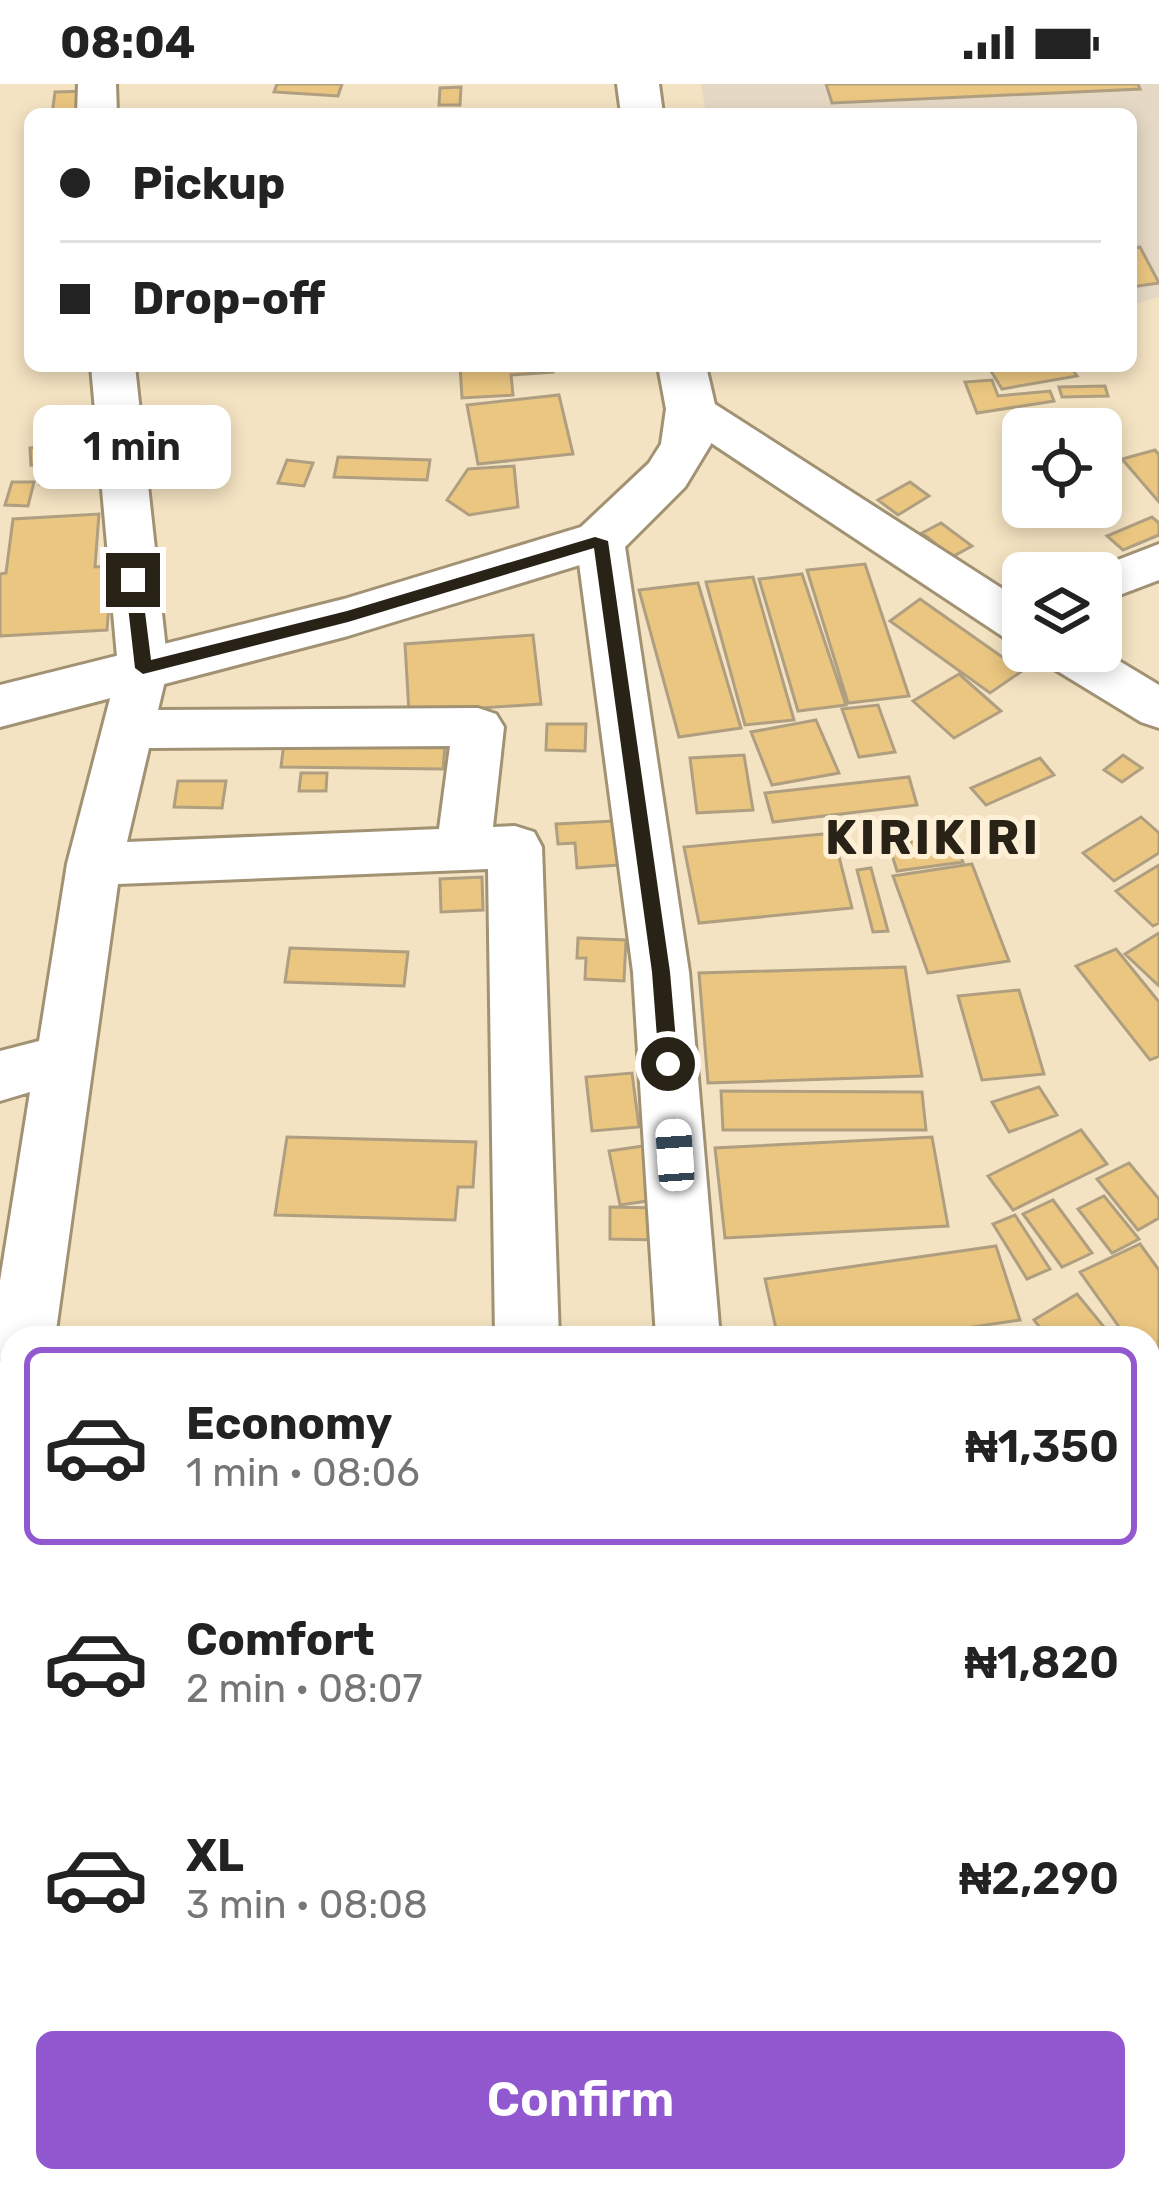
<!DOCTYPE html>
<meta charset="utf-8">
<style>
:root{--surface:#fff;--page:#f6f6f6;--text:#222;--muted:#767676;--line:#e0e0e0;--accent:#9158cf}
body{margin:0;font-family:Rubik,sans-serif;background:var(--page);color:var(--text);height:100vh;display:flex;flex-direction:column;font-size:45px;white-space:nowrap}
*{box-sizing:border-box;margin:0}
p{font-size:39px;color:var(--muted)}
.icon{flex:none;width:66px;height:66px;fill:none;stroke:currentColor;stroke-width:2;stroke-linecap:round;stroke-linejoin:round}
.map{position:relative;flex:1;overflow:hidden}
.side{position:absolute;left:0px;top:1242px;width:1161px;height:867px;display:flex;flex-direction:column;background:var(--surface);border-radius:36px 36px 0 0;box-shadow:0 6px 18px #0003}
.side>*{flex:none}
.hud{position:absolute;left:24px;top:24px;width:1113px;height:264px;border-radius:18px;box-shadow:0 6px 18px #0003;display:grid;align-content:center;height:264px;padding:0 36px;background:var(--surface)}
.buttons{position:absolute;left:1002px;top:324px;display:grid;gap:24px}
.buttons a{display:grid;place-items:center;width:120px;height:120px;border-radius:18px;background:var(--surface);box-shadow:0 6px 18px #0003;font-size:60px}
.end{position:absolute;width:54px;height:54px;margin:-27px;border:15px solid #292216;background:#fff;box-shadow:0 0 0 6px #fff}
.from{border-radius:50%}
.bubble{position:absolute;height:84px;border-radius:18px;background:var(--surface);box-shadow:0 6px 18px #0003;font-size:39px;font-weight:600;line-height:84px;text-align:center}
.car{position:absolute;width:36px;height:72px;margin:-36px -18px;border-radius:15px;box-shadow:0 0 9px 3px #0007;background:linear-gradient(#fff 24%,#345 0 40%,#fff 0 76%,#345 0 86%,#fff 0)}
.hud b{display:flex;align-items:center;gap:42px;height:114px;font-size:45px}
.hud b+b{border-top:3px solid var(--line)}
.hud i{width:30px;height:30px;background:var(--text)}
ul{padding:21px 0 0;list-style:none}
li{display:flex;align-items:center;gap:36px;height:198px;margin:0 24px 18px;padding:0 12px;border:6px solid transparent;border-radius:18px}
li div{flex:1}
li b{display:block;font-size:45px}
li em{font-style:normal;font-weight:600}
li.on{border-color:var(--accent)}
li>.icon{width:108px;height:108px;stroke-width:1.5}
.button{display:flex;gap:24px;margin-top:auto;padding:24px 36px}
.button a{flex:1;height:138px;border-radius:18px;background:var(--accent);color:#fff;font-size:48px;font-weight:600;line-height:138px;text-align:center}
.status{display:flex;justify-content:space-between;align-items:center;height:84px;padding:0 60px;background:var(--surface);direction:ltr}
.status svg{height:33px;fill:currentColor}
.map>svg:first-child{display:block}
.education{fill:#e5d9c5}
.building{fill:#eac680;stroke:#af9f80;stroke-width:3}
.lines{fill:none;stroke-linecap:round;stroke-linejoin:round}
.minor-casing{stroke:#a29274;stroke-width:6}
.major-casing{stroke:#a29274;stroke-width:6}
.minor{fill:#fff;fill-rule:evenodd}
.major{fill:#fff;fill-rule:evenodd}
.route{fill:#292216}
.labels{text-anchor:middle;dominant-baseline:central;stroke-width:10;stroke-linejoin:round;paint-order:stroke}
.district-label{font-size:48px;font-weight:bold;letter-spacing:3px;fill:#292216;stroke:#fef0d6}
</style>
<div class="status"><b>08:04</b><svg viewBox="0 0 49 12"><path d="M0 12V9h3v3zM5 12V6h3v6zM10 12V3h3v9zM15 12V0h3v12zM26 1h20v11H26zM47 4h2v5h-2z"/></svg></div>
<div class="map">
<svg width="1159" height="2107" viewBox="0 0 1159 2107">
<rect width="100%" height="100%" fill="#f4e3c2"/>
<path class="education" d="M 701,0 L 1159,0 L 1159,213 L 1131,221 L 1131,30 L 706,30 Z"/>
<path class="building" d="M 277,0 L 342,0 L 338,12 L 274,8 Z
M 826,0 L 1138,0 L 1140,5 L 832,19 Z
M 461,3 L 460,21 L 439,21 L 440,4 Z
M 93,7 L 89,28 L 52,30 L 55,8 Z
M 1140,163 L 1159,199 L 1131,203 L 1131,165 Z
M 460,282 L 552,282 L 553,288 L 511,291 L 513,311 L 462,314 Z
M 988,282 L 1070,282 L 1077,292 L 1002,305 Z
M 992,296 L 998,312 L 1050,307 L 1054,317 L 977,329 L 965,298 Z
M 1105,302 L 1108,312 L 1062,313 L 1059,303 Z
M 559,311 L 573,370 L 478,380 L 467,321 Z
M 78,357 L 79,375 L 31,381 L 30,364 Z
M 1155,366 L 1159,371 L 1159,418 L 1122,375 Z
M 338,373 L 430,376 L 427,396 L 334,393 Z
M 287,376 L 313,379 L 304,402 L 278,399 Z
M 81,381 L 79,399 L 40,400 L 43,383 Z
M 514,382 L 518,423 L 469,431 L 447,416 L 468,385 Z
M 12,398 L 34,398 L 28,422 L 5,421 Z
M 910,398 L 929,412 L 898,431 L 878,416 Z
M 99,430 L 95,483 L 112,482 L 107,546 L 0,552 L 0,490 L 6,489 L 13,435 Z
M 1152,433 L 1159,439 L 1159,451 L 1123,466 L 1107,452 Z
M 941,439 L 972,462 L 952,473 L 922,449 Z
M 865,480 L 909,612 L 848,619 L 807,486 Z
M 802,490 L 846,621 L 798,627 L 759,495 Z
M 753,493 L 794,636 L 745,641 L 706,498 Z
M 698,499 L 741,644 L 679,653 L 639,506 Z
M 920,515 L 1022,587 L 990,609 L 890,537 Z
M 533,551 L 541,620 L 409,629 L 405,560 Z
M 959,590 L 1001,627 L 954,654 L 913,617 Z
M 878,621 L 895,668 L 859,673 L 842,625 Z
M 816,636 L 839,689 L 772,701 L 751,648 Z
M 547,640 L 586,640 L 585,667 L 546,666 Z
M 285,650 L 446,652 L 443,685 L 281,683 Z
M 744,671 L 753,726 L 697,729 L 690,674 Z
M 1123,671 L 1142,684 L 1122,698 L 1104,686 Z
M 1040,674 L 1054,691 L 986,721 L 971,704 Z
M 301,689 L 327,689 L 326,707 L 299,707 Z
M 909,693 L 917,721 L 773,738 L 765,709 Z
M 178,697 L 226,697 L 222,724 L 174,723 Z
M 1141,733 L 1159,749 L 1159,769 L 1114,797 L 1083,769 Z
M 614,737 L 618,781 L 577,784 L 575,759 L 558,760 L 556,740 Z
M 833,749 L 852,824 L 699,839 L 684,763 Z
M 953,753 L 963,778 L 897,787 L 889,761 Z
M 972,780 L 1009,877 L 928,889 L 893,792 Z
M 1159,781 L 1159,839 L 1153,842 L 1116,807 Z
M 871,784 L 888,847 L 873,848 L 857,786 Z
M 482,793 L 483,826 L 441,828 L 440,795 Z
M 1159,849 L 1159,902 L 1125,870 Z
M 578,854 L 626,856 L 624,897 L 585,895 L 586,874 L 577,874 Z
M 290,864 L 408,868 L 404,902 L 285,898 Z
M 1116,865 L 1159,918 L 1159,972 L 1150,976 L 1076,882 Z
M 905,883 L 922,992 L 708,999 L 699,889 Z
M 1019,906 L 1044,990 L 982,996 L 958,912 Z
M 632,989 L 639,1043 L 592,1047 L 586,993 Z
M 1039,1003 L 1057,1031 L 1009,1048 L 992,1018 Z
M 721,1007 L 922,1008 L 926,1046 L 723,1046 Z
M 1081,1046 L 1107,1080 L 1013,1126 L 988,1092 Z
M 287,1053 L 476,1058 L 473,1103 L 458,1103 L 455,1136 L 275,1131 Z
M 932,1053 L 948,1142 L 725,1154 L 715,1064 Z
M 643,1062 L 654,1116 L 620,1121 L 609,1067 Z
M 1129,1079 L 1159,1115 L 1159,1134 L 1138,1146 L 1097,1095 Z
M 1104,1112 L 1139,1155 L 1112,1169 L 1078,1125 Z
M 1053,1116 L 1092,1169 L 1062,1183 L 1023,1130 Z
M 610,1123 L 658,1124 L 658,1156 L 610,1155 Z
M 1015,1131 L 1050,1185 L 1027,1195 L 993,1140 Z
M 1140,1160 L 1159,1186 L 1159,1298 L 1149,1284 L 1149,1254 L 1127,1254 L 1080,1188 Z
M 996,1162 L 1020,1236 L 898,1254 L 778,1254 L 765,1195 Z
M 1077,1210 L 1113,1254 L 1048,1254 L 1034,1236 Z
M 1149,1301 L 1159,1317 L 1159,1342 L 1149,1347 Z
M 1159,1612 L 1159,1700 L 1149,1691 L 1149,1624 Z
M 0,1975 L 12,1975 L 12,2038 L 0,2038 Z
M 1149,2063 L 1159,2073 L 1159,2107 L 1039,2107 L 1030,2097 L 1149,2097 Z
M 89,2097 L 200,2097 L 203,2107 L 70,2107 Z
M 575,2097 L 636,2097 L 642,2107 L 566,2107 Z
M 767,2097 L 842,2097 L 848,2107 L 772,2107 Z"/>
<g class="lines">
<g class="minor-casing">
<path id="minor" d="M 78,0 L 116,0 L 117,30 L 77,30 Z
M 91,282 L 135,282 L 168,584 L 158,626 L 478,624 L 496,630 L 504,643 L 493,743 L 515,742 L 534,748 L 542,763 L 559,1254 L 495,1254 L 488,785 L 118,800 L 55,1254 L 12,1254 L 12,1279 L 0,1275 L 0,1197 L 30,1008 L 0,1017 L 0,967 L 39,957 L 67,780 L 118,584 ZM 450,662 L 439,745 L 127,758 L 149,664 Z
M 691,310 L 707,315 L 1023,518 L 1023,560 L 1005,554 L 675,335 L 668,325 L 675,315 Z
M 600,440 L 617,444 L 624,456 L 689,888 L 720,1254 L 656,1254 L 633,888 L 576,456 L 583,444 Z
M 1159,460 L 1159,496 L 1101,518 L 1101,489 L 1084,489 Z
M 1101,566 L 1159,601 L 1159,644 L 1141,638 L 1046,580 L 1039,567 Z
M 12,1295 L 12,1435 L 0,1439 L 0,1300 Z
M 1159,1467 L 1159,1538 L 1149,1542 L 1149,1471 Z
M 0,1476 L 12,1476 L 12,1544 L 0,1544 Z
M 300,2097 L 392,2097 L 388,2107 L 296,2107 Z
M 911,2097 L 993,2097 L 996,2107 L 914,2107 Z"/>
</g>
<g class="major-casing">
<path id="major" d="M 617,0 L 659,0 L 663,30 L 621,30 Z
M 658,282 L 706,282 L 716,325 L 711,360 L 685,403 L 619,469 L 348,552 L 0,643 L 0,601 L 344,515 L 581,443 L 649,379 L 661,360 L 666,325 Z"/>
</g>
<use href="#minor" class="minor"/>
<use href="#major" class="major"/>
</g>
<path class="route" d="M 595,453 L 608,457 L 670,888 L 678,980 L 668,988 L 659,980 L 652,888 L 594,464 L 348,538 L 143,590 L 135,584 L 125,496 L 133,491 L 141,496 L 151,576 L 347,527 Z"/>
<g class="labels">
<g class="district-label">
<text x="933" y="753">KIRIKIRI</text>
</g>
</g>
</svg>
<div class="buttons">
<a><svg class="icon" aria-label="locate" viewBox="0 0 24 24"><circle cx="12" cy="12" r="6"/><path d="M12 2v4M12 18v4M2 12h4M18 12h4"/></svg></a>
<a><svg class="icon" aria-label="layers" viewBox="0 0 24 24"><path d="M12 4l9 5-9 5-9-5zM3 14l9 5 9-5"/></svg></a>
</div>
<i class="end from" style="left:668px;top:980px"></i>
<i class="end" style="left:133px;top:496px"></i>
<div class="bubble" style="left:33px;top:321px;width:198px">1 min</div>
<i class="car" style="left:675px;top:1071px;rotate:356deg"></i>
<div class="hud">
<b><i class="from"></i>Pickup</b>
<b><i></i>Drop-off</b>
</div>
<section class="side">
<ul>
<li class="on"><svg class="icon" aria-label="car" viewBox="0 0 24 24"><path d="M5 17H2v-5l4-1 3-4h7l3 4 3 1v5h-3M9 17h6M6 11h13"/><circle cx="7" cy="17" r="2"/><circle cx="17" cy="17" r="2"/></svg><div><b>Economy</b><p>1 min · 08:06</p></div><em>₦1,350</em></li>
<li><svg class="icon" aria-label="car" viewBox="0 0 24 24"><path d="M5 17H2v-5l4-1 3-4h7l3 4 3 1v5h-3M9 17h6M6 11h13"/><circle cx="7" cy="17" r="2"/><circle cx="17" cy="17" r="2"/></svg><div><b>Comfort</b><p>2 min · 08:07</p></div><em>₦1,820</em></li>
<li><svg class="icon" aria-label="car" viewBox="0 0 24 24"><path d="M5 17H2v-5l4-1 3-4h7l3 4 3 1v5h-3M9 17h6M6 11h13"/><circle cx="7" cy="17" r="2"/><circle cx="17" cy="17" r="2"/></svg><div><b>XL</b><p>3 min · 08:08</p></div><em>₦2,290</em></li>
</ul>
<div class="button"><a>Confirm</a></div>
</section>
</div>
